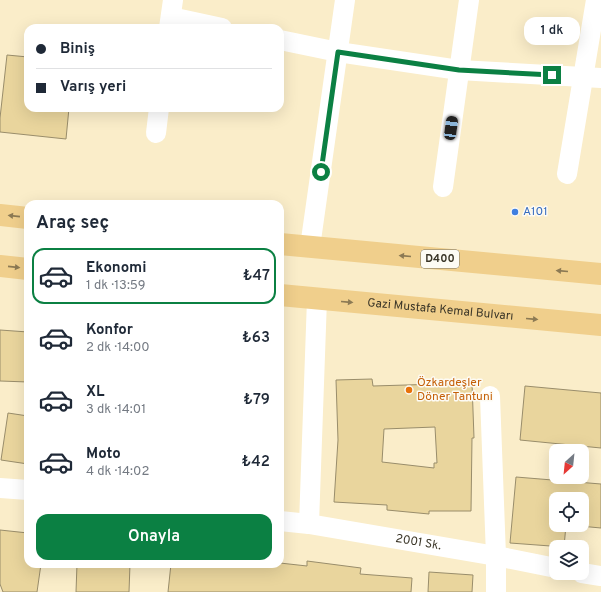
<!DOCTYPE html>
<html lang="tr">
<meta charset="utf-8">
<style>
:root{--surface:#fff;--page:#f2f2f3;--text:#1f2937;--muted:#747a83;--line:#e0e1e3;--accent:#0b8043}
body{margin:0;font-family:Overpass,sans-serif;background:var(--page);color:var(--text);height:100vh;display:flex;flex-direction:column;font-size:15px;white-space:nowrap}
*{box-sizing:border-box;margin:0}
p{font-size:13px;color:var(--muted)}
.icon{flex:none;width:22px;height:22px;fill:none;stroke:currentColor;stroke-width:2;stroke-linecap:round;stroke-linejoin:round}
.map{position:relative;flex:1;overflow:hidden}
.drawer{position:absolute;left:24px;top:200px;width:260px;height:368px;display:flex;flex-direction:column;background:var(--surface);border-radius:12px;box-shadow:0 4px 16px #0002}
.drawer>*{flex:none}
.top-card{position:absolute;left:24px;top:24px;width:260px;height:88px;border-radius:12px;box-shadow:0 4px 16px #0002;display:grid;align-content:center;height:88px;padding:0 12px;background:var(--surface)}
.needle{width:26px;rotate:207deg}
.controls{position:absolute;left:549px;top:444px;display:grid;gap:8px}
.controls a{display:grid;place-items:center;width:40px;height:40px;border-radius:8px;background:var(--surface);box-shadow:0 4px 16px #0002;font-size:20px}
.end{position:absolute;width:18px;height:18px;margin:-9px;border:5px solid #0b8043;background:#fff;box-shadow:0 0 0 2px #fff}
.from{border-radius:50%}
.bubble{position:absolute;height:28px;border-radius:12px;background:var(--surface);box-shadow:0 4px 16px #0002;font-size:13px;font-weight:600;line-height:28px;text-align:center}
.car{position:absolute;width:12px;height:24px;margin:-12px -6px;border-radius:5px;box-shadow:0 0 3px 1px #0007;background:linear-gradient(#222 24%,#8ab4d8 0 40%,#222 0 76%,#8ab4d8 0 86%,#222 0)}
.top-card b{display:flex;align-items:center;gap:14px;height:38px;font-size:15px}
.top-card b+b{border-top:1px solid var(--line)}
.top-card i{width:10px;height:10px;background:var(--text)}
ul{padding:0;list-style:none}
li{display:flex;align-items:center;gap:12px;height:56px;margin:0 8px 6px;padding:0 4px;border:2px solid transparent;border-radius:12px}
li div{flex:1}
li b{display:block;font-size:15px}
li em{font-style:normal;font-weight:600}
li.active{border-color:var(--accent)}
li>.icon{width:36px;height:36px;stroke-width:1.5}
h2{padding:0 12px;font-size:18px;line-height:48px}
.button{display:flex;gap:8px;margin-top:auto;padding:8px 12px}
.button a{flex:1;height:46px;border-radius:12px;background:var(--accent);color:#fff;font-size:16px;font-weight:600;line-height:46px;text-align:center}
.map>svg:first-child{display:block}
.building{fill:#e9d59d;stroke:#998d6b;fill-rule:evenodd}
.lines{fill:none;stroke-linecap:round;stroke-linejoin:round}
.minor{stroke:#fff;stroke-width:20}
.trunk{stroke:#f0cf8c;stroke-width:22}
.oneway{fill:#8c7a54}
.route{stroke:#0b8043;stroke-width:5}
.shop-dot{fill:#3f7fe0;stroke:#fdfbf4;stroke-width:1.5}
.food-dot{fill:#e8710a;stroke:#fdfbf4;stroke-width:1.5}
.labels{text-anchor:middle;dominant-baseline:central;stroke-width:3;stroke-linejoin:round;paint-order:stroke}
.shield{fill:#fdfbf4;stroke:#747064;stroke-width:1}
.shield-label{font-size:11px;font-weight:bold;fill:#3a3527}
.shop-label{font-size:12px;fill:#366cbe;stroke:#fdfbf4;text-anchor:start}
.street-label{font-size:12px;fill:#3a3527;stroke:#fdfbf4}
.food-label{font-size:12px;fill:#c56008;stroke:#fdfbf4;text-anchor:start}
</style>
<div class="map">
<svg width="601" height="592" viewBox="0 0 601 592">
<rect width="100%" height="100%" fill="#faedc9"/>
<path class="building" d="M 7,55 L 28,57 L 28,108 L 69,108 L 66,139 L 0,132 L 0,118 Z
M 0,330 L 28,332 L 28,382 L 0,381 Z
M 372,379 L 373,386 L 472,383 L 474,438 L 472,438 L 471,511 L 429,511 L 429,514 L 387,510 L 387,505 L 334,502 L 338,440 L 336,380 ZM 435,427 L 437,463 L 434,463 L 434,468 L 382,462 L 384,429 Z
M 525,386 L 601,393 L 601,448 L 520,440 Z
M 8,413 L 28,416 L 28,464 L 1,460 Z
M 516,477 L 601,484 L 601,528 L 569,525 L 582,525 L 582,499 L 556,499 L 556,525 L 566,525 L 564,547 L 510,543 Z
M 0,530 L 28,533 L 28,564 L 41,564 L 37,592 L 3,592 L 0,584 Z
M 307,561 L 361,568 L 360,574 L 412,578 L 411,592 L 168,592 L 171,564 L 280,564 L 280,563 L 307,566 Z
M 77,564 L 130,564 L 129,592 L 76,592 Z
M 429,572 L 473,575 L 472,592 L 428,592 Z"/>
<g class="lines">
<g class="minor">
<path d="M 171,17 L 222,28"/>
<path d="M 169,28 L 173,0"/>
<path d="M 280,40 L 338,52 L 459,70 L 601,78"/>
<path d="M 156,133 L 159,108"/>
<path d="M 567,174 L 596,0"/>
<path d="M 443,187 L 469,0"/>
<path d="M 310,247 L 345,0"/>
<path d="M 490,396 L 496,556 L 496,592"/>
<path d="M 0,488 L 28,490"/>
<path id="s1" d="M 280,521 L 309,524 L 496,556 L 556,568"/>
<path d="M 309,524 L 317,299"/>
<path d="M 582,573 L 601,576"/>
</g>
<g class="trunk">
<path d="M 0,215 L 28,218"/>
<path d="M 280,244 L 601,274"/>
<path d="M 0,266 L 28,269"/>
<path id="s2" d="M 280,295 L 601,325"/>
</g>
</g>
<defs><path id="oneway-solid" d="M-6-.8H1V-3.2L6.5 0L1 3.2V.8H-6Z"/></defs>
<g class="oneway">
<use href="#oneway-solid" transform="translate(14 216) rotate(-174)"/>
<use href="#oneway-solid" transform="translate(405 256) rotate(-175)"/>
<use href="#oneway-solid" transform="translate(14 267) rotate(6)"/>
<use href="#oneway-solid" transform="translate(562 271) rotate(-175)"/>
<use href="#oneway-solid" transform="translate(347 302) rotate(5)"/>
<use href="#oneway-solid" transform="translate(532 319) rotate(5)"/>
</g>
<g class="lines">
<path class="route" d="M 321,172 L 338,52 L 459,70 L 552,75"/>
</g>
<circle class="shop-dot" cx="515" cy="212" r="4"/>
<circle class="food-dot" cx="409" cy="390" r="4"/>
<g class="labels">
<rect class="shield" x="421" y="250" width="38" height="18" rx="3"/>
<g class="shield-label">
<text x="440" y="259">D400</text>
</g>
<g class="shop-label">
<text x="523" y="212">A101</text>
</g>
<g class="street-label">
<text stroke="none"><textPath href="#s2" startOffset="161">Gazi Mustafa Kemal Bulvarı</textPath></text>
<text stroke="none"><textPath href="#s1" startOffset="140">2001 Sk.</textPath></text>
</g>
<g class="food-label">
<text x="417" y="383">Özkardeşler<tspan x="417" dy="14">Döner Tantuni</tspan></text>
</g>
</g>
</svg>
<div class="controls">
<a><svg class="needle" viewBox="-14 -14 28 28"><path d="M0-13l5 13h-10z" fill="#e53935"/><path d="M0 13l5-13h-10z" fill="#747a83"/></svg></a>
<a><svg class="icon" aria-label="locate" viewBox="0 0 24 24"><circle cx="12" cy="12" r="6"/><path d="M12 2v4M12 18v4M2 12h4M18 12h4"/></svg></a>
<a><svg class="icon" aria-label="layers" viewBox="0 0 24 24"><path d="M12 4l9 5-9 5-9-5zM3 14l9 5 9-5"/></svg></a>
</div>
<i class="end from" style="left:321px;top:172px"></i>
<i class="end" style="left:552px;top:75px"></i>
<div class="bubble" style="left:524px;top:17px;width:56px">1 dk</div>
<i class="car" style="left:451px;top:128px;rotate:8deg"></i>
<div class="top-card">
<b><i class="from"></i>Biniş</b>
<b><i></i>Varış yeri</b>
</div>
<section class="drawer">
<h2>Araç seç</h2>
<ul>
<li class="active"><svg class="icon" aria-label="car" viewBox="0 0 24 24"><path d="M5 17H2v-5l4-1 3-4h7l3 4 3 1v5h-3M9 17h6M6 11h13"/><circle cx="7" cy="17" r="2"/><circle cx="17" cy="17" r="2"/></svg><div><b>Ekonomi</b><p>1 dk · 13:59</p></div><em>₺47</em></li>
<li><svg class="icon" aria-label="car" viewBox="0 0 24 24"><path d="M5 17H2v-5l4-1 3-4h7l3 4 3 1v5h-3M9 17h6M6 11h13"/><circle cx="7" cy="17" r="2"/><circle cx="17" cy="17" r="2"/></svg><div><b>Konfor</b><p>2 dk · 14:00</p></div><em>₺63</em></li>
<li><svg class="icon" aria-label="car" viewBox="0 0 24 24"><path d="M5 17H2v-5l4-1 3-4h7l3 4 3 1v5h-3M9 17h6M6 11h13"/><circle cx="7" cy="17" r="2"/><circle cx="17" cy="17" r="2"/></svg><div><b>XL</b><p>3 dk · 14:01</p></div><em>₺79</em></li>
<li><svg class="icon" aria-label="car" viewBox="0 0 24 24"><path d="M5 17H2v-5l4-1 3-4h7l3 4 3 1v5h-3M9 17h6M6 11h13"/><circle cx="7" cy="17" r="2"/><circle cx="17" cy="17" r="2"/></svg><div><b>Moto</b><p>4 dk · 14:02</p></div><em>₺42</em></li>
</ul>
<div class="button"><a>Onayla</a></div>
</section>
</div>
